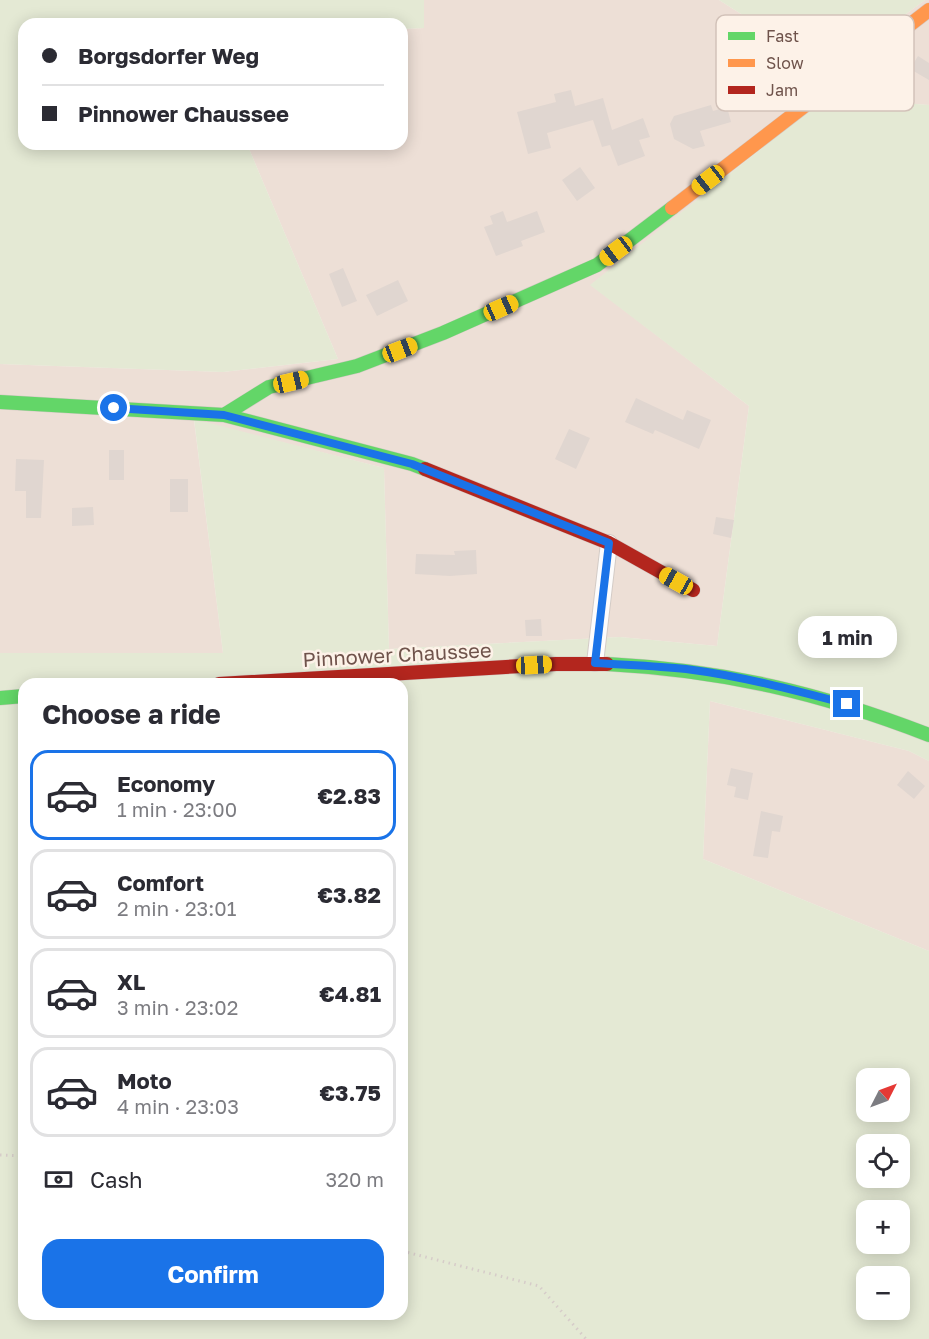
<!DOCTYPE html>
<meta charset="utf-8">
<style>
:root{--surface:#fff;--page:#f7f7f7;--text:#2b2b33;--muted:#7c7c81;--line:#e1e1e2;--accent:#1a73e8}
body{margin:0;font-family:"Golos Text",sans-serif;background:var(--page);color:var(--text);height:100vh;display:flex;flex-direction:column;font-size:22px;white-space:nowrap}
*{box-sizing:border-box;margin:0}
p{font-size:20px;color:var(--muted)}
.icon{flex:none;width:33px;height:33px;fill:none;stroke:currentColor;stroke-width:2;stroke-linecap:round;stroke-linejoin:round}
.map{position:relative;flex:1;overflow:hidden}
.sheet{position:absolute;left:18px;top:678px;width:390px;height:642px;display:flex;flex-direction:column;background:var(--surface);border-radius:18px;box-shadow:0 3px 15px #0003}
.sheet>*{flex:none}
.banner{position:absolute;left:18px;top:18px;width:390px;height:132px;border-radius:18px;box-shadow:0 3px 15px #0003;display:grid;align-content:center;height:132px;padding:0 24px;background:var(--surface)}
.needle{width:39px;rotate:48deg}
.tools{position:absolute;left:856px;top:1068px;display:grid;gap:12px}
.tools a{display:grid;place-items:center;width:54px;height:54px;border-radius:12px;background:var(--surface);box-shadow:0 3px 15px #0003;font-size:30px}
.end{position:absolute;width:27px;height:27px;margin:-14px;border:8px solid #1a73e8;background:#fff;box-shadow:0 0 0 3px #fff}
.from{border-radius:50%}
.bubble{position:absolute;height:42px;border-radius:18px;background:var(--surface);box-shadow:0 3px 15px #0003;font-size:20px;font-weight:700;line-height:42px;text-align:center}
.car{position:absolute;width:18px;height:36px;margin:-18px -9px;border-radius:8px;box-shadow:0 0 4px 2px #0007;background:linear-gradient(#f5c518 24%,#345 0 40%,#f5c518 0 76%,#345 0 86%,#f5c518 0)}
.banner b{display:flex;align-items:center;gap:21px;height:57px;font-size:22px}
.banner b+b{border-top:2px solid var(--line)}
.banner i{width:15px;height:15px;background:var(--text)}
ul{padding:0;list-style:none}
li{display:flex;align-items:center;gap:18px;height:90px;margin:0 12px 9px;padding:0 12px;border:3px solid var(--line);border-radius:18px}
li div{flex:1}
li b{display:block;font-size:22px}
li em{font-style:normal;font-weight:700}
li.current{border-color:var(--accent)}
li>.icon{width:54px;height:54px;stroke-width:1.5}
h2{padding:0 24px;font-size:27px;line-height:72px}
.pay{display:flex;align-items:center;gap:15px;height:66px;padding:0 24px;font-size:22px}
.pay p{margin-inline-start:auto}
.button{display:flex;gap:12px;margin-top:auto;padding:12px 24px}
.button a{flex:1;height:69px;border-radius:18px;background:var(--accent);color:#fff;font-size:24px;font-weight:700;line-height:69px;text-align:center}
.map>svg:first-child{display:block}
.residential{fill:#eddfd6}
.green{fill:#e4e9d4;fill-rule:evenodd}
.building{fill:#e0d6d0}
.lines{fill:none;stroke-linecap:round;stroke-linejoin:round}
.street-casing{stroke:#d3cbc6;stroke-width:18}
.fast-casing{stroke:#d3c9c4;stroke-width:15}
.slow-casing{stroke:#d3c9c4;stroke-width:15}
.jam-casing{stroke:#d3c9c4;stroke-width:15}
.path{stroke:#d6ccc9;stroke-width:3;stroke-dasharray:1.5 4.5;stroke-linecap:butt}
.street{stroke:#fdfcfc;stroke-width:16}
.fast{stroke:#63d668;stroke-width:14}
.slow{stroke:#ff974d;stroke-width:14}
.jam{stroke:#b3261e;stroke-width:14}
.route{stroke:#1a73e8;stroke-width:8}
.labels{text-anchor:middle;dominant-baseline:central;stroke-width:5;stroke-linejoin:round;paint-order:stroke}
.street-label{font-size:20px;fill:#6f534b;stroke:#fdf2e8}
.key{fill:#fdf2e8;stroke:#d2c2b9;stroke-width:1.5}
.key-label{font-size:16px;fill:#6f534b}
</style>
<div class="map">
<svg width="929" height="1339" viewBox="0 0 929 1339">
<rect width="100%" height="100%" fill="#f4eee8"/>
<path class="residential" d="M 424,0 L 719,0 L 830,70 L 925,0 L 929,0 L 929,105 L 826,97 L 591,285 L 749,406 L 717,646 L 620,637 L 389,649 L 384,468 L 194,420 L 223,653 L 0,653 L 0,364 L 223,372 L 338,359 L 247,144 L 402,144 L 402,29 L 424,28 Z
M 710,701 L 909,751 L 929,761 L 929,951 L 703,859 Z"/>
<path class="green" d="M 0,0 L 424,0 L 424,28 L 402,29 L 402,24 L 24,24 L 24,144 L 247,144 L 338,359 L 223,372 L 0,364 Z
M 719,0 L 925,0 L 830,70 Z
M 826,97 L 929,105 L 929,761 L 909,751 L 710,701 L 703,859 L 929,951 L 929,1339 L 0,1339 L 0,653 L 223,653 L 194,419 L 384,468 L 389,649 L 620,637 L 717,646 L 749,406 L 590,285 ZM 24,684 L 402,684 L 402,1314 L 24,1314 ZM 867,1078 L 900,1078 L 900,1112 L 867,1112 ZM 867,1144 L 900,1144 L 900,1178 L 867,1178 ZM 867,1210 L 900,1210 L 900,1244 L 867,1244 ZM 867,1276 L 900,1276 L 900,1310 L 867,1310 Z"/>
<path class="building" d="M 918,56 L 929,63 L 929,80 L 910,69 Z
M 571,90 L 575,106 L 603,98 L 612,130 L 643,118 L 650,137 L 639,140 L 645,156 L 618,166 L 610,145 L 602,147 L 593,120 L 547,133 L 551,148 L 528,154 L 517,112 L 556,102 L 554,94 Z
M 711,105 L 713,111 L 727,107 L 731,122 L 700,131 L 705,146 L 693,149 L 674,139 L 670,124 L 674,116 Z
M 580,167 L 595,188 L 577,201 L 562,180 Z
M 503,211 L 507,222 L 537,211 L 545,232 L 521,241 L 523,246 L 496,256 L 484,227 L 493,224 L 490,216 Z
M 343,268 L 357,301 L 342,307 L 329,274 Z
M 398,280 L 408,301 L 377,316 L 366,295 Z
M 636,398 L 683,420 L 687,410 L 711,420 L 699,449 L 655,430 L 653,434 L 625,422 Z
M 569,429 L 590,438 L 576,469 L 555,459 Z
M 109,450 L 124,450 L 124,480 L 109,480 Z
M 16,459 L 44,460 L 41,518 L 26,518 L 26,491 L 15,491 Z
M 170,479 L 188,479 L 188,512 L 170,512 Z
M 93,507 L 94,525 L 72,526 L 72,508 Z
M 716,517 L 734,520 L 731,538 L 713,534 Z
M 476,550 L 477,574 L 450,576 L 415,574 L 416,554 L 455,555 L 454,551 Z
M 541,619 L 542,636 L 526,636 L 525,620 Z
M 731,768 L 753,773 L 748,800 L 734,797 L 736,787 L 727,785 Z
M 908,771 L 925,786 L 914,799 L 897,785 Z
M 761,811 L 783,816 L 780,832 L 772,831 L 768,858 L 753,856 Z"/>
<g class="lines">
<g class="street-casing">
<path id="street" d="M 595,663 L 609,543"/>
</g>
<g class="fast-casing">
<path id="fast" d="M 0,402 L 224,415 L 412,464 L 425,469
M 224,415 L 269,387 L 357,366 L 443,333 L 597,265 L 672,208
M 607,664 C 723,670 821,693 929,735
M 0,698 L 24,696"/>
</g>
<g class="slow-casing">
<path id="slow" d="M 672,208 L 929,10"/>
</g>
<g class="jam-casing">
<path id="jam" d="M 425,469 L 609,543 L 693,590
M 219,684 L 556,664 L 607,664"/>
</g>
<path class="path" d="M 0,1155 L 24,1156
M 402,1251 L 539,1286 L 586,1339"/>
<use href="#street" class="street"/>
<use href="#fast" class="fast"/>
<use href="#slow" class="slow"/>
<use href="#jam" class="jam"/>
</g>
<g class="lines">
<path class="route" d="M 114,408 L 224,415 L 412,464 L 609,543 L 595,663 C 625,665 656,666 686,669 C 741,676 794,690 847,704"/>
</g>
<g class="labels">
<g class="street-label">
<text transform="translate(397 654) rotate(-3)">Pinnower Chaussee</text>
</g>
</g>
<rect x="716" y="15" width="198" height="96" rx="9" class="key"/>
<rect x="728" y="32" width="27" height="8" fill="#63d668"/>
<rect x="728" y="59" width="27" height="8" fill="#ff974d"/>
<rect x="728" y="86" width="27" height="8" fill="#b3261e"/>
<g class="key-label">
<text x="766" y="42">Fast</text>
<text x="766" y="69">Slow</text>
<text x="766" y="96">Jam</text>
</g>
</svg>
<div class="tools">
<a><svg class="needle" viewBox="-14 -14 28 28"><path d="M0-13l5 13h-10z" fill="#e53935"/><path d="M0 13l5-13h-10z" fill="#7c7c81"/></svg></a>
<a><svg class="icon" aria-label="locate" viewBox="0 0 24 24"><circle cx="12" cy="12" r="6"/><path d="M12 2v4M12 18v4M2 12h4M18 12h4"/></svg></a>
<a>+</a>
<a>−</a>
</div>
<i class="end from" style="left:114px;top:408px"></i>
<i class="end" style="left:847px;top:704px"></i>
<div class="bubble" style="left:798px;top:616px;width:99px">1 min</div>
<i class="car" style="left:708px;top:180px;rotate:232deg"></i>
<i class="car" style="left:616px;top:251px;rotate:233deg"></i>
<i class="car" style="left:501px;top:308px;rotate:66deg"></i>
<i class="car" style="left:400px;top:350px;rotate:69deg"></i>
<i class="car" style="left:291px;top:382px;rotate:77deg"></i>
<i class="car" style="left:676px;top:581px;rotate:299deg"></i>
<i class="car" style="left:534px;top:665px;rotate:87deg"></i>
<div class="banner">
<b><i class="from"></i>Borgsdorfer Weg</b>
<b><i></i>Pinnower Chaussee</b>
</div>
<section class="sheet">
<h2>Choose a ride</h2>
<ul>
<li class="current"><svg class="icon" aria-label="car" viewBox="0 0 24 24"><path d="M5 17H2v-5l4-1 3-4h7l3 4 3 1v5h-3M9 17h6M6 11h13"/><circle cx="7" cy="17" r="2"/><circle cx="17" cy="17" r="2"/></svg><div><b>Economy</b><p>1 min · 23:00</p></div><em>€2.83</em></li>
<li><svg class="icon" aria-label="car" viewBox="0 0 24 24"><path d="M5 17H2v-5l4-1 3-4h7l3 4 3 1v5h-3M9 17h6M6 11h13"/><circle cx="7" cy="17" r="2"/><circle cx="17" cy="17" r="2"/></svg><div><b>Comfort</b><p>2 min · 23:01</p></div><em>€3.82</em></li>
<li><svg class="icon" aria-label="car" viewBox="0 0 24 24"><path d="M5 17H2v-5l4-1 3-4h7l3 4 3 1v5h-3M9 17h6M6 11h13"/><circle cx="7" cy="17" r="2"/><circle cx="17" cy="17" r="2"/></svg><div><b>XL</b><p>3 min · 23:02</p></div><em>€4.81</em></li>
<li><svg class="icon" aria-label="car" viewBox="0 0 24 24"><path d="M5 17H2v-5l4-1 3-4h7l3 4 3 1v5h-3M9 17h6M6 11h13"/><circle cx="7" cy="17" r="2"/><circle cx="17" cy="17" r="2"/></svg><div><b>Moto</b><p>4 min · 23:03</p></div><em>€3.75</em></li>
</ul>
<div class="pay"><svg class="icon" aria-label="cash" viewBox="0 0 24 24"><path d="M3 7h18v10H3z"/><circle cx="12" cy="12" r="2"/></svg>Cash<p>320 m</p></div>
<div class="button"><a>Confirm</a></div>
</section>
</div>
